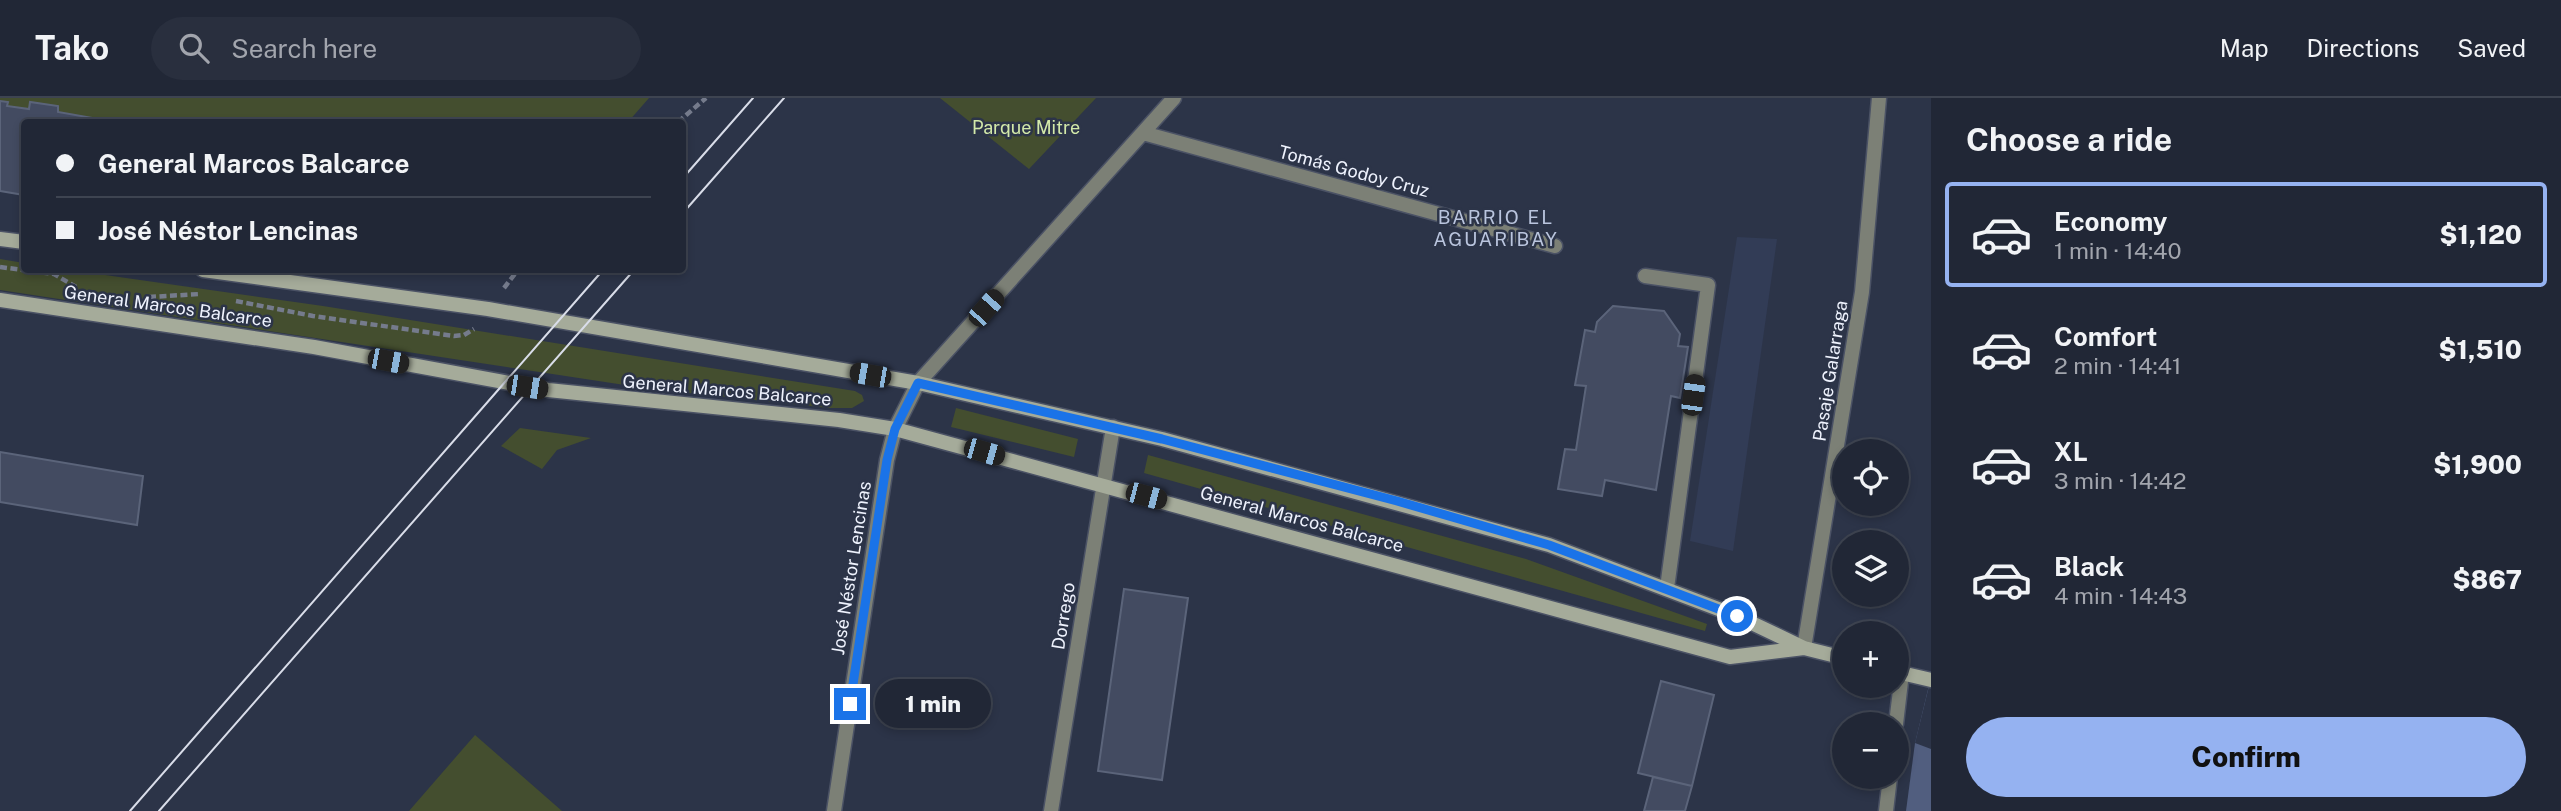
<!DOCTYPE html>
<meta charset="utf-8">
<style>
:root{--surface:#212736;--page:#292f3e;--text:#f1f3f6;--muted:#a2a5ad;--line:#3e4451;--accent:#95b2f1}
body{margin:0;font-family:"Public Sans",sans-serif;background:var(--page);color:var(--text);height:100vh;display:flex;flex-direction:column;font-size:26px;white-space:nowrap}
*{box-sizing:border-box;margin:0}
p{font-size:23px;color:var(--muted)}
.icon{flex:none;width:38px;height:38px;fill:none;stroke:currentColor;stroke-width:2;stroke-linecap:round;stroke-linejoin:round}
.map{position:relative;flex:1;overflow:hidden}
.drawer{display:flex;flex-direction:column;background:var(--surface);width:630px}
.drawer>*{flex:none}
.guide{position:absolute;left:21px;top:21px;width:665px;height:154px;border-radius:7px;box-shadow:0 4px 10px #0003,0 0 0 2px var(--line);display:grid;align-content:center;height:154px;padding:0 35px;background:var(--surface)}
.buttons{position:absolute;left:1832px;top:341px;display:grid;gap:14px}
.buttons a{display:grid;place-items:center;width:77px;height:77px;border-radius:50%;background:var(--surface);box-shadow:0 4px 10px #0003,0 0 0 2px var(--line);font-size:35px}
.end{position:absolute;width:32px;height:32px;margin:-16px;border:9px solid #1a73e8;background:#fff;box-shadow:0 0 0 4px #fff}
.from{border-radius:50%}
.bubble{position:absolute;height:49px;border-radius:24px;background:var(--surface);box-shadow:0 4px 10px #0003,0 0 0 2px var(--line);font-size:23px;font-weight:800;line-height:49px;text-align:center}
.car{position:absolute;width:21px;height:42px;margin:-21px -10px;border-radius:9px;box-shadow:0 0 5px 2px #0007;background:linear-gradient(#222 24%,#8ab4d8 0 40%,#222 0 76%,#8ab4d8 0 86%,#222 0)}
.guide b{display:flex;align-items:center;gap:24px;height:66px;font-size:26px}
.guide b+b{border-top:2px solid var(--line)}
.guide i{width:18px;height:18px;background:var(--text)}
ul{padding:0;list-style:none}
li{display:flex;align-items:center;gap:21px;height:105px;margin:0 14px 10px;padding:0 21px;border:4px solid transparent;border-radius:7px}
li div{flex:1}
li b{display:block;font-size:26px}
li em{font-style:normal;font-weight:800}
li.current{border-color:var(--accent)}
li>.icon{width:63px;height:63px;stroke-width:1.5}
h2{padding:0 35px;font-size:32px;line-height:84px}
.cta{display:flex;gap:14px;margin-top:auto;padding:14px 35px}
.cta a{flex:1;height:80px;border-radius:42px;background:var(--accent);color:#111;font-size:28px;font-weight:800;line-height:80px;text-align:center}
header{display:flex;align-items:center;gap:42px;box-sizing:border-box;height:98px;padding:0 35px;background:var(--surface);border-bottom:2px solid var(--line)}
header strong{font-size:33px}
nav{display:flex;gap:38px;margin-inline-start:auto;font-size:24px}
.search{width:490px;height:63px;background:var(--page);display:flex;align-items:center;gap:18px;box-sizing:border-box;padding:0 24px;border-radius:38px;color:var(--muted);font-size:26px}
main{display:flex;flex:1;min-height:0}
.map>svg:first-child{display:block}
.built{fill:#323c56}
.green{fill:#444e2f}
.water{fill:#515e7f}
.pier{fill:#2c3448}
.building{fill:#434b61;stroke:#5b647a;stroke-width:2}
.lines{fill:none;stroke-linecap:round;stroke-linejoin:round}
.service-casing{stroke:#4b5265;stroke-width:17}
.minor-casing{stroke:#4b5265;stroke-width:17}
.tertiary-casing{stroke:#4b5265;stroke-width:17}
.secondary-casing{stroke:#4b5265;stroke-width:17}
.path{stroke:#757b8c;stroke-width:4.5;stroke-dasharray:7 3.5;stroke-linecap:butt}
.service{stroke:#7c8076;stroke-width:14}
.minor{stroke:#7c8076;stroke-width:14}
.tertiary{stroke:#7c8076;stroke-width:14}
.secondary{stroke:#a5ab9a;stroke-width:14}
.tram{stroke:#d9dde9;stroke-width:2}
.route{stroke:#1a73e8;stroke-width:9}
.labels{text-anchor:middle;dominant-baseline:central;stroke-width:5;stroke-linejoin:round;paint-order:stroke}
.park-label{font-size:18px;fill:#d3e9a9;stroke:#2c3448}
.street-label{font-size:18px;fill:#eef2fd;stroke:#2c3448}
.neighbourhood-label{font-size:19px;letter-spacing:2px;fill:#bac5de;stroke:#2c3448}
</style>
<header>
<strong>Tako</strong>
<div class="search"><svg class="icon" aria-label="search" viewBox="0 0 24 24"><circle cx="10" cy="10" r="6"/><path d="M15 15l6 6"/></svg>Search here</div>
<nav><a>Map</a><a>Directions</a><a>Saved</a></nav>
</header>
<main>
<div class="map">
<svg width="1931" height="713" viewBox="0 0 1931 713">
<rect width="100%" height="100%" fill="#2c3448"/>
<path class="built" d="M 1737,139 L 1777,141 L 1733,453 L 1690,443 Z"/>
<path class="green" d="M 0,0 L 649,0 L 628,24 L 24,24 L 24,97 L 0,93 Z
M 940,0 L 1096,0 L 1029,71 Z
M 0,161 L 24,165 L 24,172 L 70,172 L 323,208 L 855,293 L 862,297 L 864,303 L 852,310 L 829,310 L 651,291 L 0,192 Z
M 956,310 L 1078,341 L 1074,359 L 951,329 Z
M 520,330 L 591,340 L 557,352 L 542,371 L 501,348 Z
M 1148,357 L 1526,461 L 1707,526 L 1705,533 L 1144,375 Z
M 475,637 L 562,713 L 409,713 Z"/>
<path class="water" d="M 1931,579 L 1931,713 L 1906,713 L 1915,645 Z"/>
<path class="pier" d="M 1931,580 L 1931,651 L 1915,645 Z"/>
<path class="building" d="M 0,3 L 8,4 L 7,8 L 29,11 L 30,4 L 58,8 L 58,14 L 115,24 L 24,24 L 24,97 L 0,93 Z
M 1613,208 L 1664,213 L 1680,236 L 1678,248 L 1688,249 L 1680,300 L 1671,298 L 1656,392 L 1605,382 L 1602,398 L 1558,391 L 1565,351 L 1576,352 L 1586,288 L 1575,287 L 1585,232 L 1595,234 L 1597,224 Z
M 0,354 L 143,378 L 137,427 L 0,404 Z
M 1124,491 L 1188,500 L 1162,682 L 1098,673 Z
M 1661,583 L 1714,597 L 1692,688 L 1638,675 Z
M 1653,679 L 1692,688 L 1685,713 L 1644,713 Z"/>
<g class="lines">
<g class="service-casing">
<path id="service" d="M 1645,178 L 1708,187 L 1667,490"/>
</g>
<g class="minor-casing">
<path id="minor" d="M 1143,35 L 1555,148
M 918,285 L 1174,0
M 1804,550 L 1862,194 L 1879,0
M 1051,713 L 1113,329"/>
</g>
<g class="tertiary-casing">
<path id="tertiary" d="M 1896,626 L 1902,575
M 834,713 L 887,362 L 895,331 L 918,285
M 1886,713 L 1890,679"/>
</g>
<g class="secondary-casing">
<path id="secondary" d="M 0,141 L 24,144
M 203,172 L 488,211 L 918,285 L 1162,341 L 1549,447 L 1737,518 L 1804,550 L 1844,560
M 0,202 L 314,249 L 548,292 L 839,322 L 895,331 L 1730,559 L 1804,550
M 1897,574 L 1931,582"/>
</g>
<path class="path" d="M 678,24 L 706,0
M 0,169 L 54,176 L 76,189
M 504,190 L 518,172
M 149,199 L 200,196
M 236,203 L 313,218 L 454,238 L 464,237 L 474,231"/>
<use href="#service" class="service"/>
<use href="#minor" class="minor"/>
<use href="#tertiary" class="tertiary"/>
<use href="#secondary" class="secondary"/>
<path class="tram" d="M 682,81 L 753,0
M 682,116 L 784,0
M 130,713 L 603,172
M 159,713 L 634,172"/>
</g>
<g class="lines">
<path class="route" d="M 850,606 L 887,362 L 895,331 L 918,285 L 1162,341 L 1397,403 L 1549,447 L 1737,518"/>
</g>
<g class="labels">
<g class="park-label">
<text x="1026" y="29">Parque Mitre</text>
</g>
<g class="street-label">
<text transform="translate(1354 73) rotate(15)">Tomás Godoy Cruz</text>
<text transform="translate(168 208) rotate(8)">General Marcos Balcarce</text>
<text transform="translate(1830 273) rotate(-81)">Pasaje Galarraga</text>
<text transform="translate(727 292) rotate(5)">General Marcos Balcarce</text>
<text transform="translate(1302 421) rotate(15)">General Marcos Balcarce</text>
<text transform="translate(851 470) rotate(-81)">José Néstor Lencinas</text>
<text transform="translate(1063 518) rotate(-81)">Dorrego</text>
</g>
<g class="neighbourhood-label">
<text x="1496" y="119">BARRIO EL<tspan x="1496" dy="22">AGUARIBAY</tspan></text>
</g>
</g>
</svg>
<div class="buttons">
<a><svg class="icon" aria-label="locate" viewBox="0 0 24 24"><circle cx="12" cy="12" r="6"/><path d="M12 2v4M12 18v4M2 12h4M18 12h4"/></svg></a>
<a><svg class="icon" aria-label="layers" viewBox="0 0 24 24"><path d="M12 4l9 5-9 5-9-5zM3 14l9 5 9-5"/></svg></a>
<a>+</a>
<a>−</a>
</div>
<i class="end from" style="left:1737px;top:518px"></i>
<i class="end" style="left:850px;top:606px"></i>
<div class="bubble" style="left:875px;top:581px;width:116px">1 min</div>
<i class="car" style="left:986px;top:210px;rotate:42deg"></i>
<i class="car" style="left:388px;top:263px;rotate:101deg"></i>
<i class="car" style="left:870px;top:277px;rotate:280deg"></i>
<i class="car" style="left:527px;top:289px;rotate:99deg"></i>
<i class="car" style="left:1693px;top:297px;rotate:8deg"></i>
<i class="car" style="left:984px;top:354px;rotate:106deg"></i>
<i class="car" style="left:1146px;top:398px;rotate:105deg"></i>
<div class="guide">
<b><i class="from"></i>General Marcos Balcarce</b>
<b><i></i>José Néstor Lencinas</b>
</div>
</div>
<section class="drawer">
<h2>Choose a ride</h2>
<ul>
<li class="current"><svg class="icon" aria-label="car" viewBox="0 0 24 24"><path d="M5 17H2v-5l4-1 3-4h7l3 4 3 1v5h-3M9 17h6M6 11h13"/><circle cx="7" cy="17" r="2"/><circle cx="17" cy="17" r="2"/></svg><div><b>Economy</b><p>1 min · 14:40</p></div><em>$1,120</em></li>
<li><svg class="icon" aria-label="car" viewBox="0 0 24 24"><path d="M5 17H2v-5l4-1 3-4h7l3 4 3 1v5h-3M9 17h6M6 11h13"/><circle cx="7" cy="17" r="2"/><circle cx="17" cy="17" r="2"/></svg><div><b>Comfort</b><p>2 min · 14:41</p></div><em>$1,510</em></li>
<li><svg class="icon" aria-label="car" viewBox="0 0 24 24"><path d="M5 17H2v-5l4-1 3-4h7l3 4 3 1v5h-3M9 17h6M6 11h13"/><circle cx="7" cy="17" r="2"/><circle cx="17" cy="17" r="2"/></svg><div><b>XL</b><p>3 min · 14:42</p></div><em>$1,900</em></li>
<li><svg class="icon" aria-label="car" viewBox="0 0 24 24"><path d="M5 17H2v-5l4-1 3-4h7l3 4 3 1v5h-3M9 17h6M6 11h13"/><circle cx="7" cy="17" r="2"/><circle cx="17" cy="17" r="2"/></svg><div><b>Black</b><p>4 min · 14:43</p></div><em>$867</em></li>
</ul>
<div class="cta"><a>Confirm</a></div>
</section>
</main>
